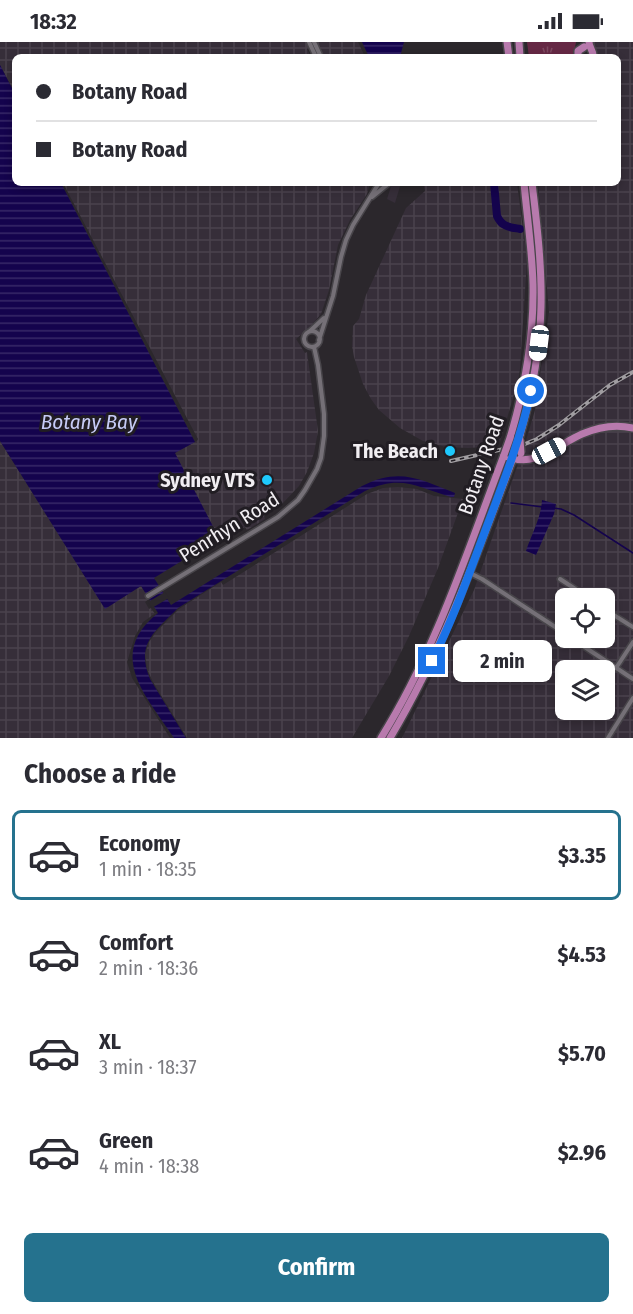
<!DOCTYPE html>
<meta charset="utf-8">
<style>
:root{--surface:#fff;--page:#f2f2f3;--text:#2b2b33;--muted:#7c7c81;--line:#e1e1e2;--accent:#25728e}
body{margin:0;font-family:"Fira Sans Condensed",sans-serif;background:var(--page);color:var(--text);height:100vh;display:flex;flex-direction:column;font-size:22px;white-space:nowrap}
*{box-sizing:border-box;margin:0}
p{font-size:20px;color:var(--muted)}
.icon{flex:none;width:33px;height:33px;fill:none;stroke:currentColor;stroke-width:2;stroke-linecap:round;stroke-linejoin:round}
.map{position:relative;height:696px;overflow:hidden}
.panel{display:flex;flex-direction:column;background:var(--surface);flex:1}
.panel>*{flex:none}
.hud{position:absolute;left:12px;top:12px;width:609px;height:132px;border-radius:9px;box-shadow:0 3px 9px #0003;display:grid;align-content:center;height:132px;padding:0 24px;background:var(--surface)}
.buttons{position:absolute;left:555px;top:546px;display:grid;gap:12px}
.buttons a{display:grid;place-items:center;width:60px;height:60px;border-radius:9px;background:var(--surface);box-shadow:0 3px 9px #0003;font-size:30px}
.end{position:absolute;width:27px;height:27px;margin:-14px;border:8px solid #1a73e8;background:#fff;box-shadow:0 0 0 3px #fff}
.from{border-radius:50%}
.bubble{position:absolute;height:42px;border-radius:9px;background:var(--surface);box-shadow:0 3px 9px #0003;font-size:20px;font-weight:700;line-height:42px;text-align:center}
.car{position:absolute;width:18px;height:36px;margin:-18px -9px;border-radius:8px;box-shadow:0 0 4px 2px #0007;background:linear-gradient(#fff 24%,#345 0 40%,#fff 0 76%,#345 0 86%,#fff 0)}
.hud b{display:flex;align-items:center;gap:21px;height:57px;font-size:22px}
.hud b+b{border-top:2px solid var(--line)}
.hud i{width:15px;height:15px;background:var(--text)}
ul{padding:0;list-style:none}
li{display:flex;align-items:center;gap:18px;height:90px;margin:0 12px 9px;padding:0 12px;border:3px solid transparent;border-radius:9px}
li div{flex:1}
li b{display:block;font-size:22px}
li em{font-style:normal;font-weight:700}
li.selected{border-color:var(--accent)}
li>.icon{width:54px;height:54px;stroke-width:1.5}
h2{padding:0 24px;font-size:27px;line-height:72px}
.cta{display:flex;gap:12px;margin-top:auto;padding:12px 24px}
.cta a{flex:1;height:69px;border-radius:9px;background:var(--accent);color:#fff;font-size:24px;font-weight:700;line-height:69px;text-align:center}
.status{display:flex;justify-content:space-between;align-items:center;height:42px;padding:0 30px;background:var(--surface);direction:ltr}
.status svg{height:16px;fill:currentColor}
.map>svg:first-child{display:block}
.built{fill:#362e39}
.industrial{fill:url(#industrial-grid);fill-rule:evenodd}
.grass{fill:url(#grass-tufts)}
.water{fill:url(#water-rules)}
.pier{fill:#2b272c}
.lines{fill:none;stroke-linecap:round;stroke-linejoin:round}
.stream{stroke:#14034d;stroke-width:1.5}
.river{stroke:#14034d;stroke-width:8}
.minor-casing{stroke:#48454a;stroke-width:7}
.primary-casing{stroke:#48454a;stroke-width:10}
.minor{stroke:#757077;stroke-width:4}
.primary{stroke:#b87aad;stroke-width:7}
.rail-casing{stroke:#a09da1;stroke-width:4}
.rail{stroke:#211d23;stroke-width:1.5;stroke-dasharray:4.5;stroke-linecap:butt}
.primary-bridge-casing{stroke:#48454a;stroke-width:10;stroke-linecap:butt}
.primary-bridge{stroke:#b87aad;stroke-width:7}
.route{stroke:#1a73e8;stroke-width:8}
.poi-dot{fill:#1ec9fd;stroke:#211d23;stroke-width:2}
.labels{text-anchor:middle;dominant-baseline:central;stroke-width:6;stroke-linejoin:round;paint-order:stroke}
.poi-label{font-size:20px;font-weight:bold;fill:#f1eef2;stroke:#211d23;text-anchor:end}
.street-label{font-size:20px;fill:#f1eef2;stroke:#211d23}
.water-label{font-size:21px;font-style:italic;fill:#c6cbf6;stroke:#211d23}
</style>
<div class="status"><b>18:32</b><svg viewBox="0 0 49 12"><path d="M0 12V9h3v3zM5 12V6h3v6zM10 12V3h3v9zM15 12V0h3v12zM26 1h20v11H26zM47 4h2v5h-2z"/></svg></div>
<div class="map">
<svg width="633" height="696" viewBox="0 0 633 696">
<defs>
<pattern id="industrial-grid" width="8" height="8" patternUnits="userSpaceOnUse" patternTransform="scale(1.5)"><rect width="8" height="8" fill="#362e39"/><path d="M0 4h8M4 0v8" fill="none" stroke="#4a424c"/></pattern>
<pattern id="grass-tufts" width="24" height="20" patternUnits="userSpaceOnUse" patternTransform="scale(1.5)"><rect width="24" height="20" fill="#652844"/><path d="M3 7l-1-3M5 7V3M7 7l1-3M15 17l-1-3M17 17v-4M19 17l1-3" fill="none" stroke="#7c485f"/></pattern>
<pattern id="water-rules" width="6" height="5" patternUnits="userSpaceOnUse" patternTransform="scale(1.5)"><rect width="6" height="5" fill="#14034d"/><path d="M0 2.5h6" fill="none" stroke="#372867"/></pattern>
</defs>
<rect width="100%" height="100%" fill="#2b272c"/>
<path class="built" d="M 392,141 L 401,141 L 395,161 L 387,157 Z"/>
<path class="industrial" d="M 0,0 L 307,0 L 310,5 L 307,7 L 311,15 L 15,15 L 15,51 L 0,23 Z
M 316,0 L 358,0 L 365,15 L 324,15 Z
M 591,0 L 633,0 L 633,696 L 402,696 L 474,548 L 525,402 L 535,368 L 549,270 L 538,141 L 618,141 L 618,15 L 595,15 L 596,8 ZM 566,556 L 604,556 L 604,596 L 566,596 ZM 566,628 L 604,628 L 604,668 L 566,668 Z
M 63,141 L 370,141 L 367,152 L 350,178 L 338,203 L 329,248 L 321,272 L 310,285 L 296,297 L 305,311 L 307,310 L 318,389 L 314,411 L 307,430 L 299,444 L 282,462 L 264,474 L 265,477 L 247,488 L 245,485 L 233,493 L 231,490 L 219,497 L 218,496 L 174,411 L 197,399 L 198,397 Z
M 437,141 L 517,141 L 527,218 L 520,327 L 518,339 L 500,400 L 484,405 L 468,406 L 446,405 L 423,399 L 400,386 L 379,368 L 371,357 L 363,342 L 354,315 L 352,304 L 353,284 L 359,277 L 366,253 L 406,166 L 425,149 L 424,144 Z
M 0,399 L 105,566 L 141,544 L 149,557 L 145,560 L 149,567 L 151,566 L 155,572 L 157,570 L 143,580 L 135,594 L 127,620 L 132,636 L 170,696 L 0,696 Z
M 398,445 L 417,447 L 434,454 L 463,457 L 438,526 L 409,594 L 389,634 L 352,696 L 187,696 L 153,640 L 147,627 L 145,612 L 149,600 L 156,590 L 179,567 L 221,540 L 223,543 L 367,452 L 383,446 Z"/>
<path class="grass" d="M 527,0 L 576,0 L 573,15 L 529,15 Z"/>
<path class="water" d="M 362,0 L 404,0 L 400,15 L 369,15 Z
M 0,23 L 15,52 L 15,141 L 61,141 L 195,400 L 175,411 L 219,496 L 154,536 L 171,563 L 362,444 C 399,425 420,437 455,451 L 454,455 L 451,455 C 417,445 401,432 365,449 L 178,566 C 156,589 135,601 150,637 L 186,696 L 174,696 C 147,655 105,613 158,571 L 141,544 L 105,567 L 0,399 Z
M 542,458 L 556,462 L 554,472 L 536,513 L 526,509 C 532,491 541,476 542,458 Z"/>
<path class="pier" d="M 165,550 L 169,556 L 152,566 L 148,560 Z"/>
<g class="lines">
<path class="stream" d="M 511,461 L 543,465
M 553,466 L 561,467 L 574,473 L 633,511"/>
<path class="river" d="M 494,141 L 497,174 C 502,185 509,185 520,187"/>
<g class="minor-casing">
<path id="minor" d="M 309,0 L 316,15
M 314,0 L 321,15
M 372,155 L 388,142
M 310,289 L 324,276
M304 297a8 8 0 1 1 16 0a8 8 0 1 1-16 0Z
M 319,298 L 333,254 L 341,215 L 346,198 L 353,183 L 379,141
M 470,531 L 482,537 L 566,592
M 560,537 L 589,556
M 148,554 L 278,475 L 298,458 L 305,448 L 317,427 L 321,416 L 324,394 L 324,372 L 318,323 L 314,305
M 604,567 L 633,585
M 571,596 L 633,637
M 616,626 L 633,600
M 608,696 L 633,656"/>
</g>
<g class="primary-casing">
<path id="primary" d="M 507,0 L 509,15
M 519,0 L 520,15
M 589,0 C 589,6 594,9 593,15
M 578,15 L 578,9 L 584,5
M 520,393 C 532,351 540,309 541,265 C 542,224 537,182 532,141
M 510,396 C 525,346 534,294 533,242 C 532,208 527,174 524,141
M 381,696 C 436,608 467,510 504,413 C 534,428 555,404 582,392 C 598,385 616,382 633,386
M 390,696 C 443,607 477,512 513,416"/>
</g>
<use href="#minor" class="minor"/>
<use href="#primary" class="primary"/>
<g class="rail-casing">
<path id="rail" d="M 451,419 L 525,402 L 537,397 L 559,383 L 610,343 L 633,330"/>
</g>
<use href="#rail" class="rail"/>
<g class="primary-bridge-casing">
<path id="primary-bridge" d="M 520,398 L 521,411
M 504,413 L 510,396
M 513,413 L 520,393"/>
</g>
<use href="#primary-bridge" class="primary-bridge"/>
</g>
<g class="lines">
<path class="route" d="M 432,619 C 454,576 470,529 487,484 C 504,439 521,395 531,349"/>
</g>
<g class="poi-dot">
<circle cx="450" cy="409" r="6"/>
<circle cx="267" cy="438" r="6"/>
</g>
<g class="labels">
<g class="poi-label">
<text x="438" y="409">The Beach</text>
<text x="255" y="438">Sydney VTS</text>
</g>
<g class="street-label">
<text transform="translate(481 423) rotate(-71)">Botany Road</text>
<text transform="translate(229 485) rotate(-32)">Penrhyn Road</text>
</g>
<g class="water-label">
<text x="89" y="380">Botany Bay</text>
</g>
</g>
</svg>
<div class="buttons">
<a><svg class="icon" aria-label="locate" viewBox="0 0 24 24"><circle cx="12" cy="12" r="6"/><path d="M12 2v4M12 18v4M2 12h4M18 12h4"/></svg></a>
<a><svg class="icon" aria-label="layers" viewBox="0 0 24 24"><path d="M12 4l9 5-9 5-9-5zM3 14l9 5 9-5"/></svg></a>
</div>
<i class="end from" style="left:531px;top:349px"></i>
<i class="end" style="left:432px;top:619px"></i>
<div class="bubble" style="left:453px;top:598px;width:99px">2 min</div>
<i class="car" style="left:539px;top:301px;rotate:187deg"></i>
<i class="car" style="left:549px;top:409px;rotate:62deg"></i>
<div class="hud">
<b><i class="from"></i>Botany Road</b>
<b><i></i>Botany Road</b>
</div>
</div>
<section class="panel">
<h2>Choose a ride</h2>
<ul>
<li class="selected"><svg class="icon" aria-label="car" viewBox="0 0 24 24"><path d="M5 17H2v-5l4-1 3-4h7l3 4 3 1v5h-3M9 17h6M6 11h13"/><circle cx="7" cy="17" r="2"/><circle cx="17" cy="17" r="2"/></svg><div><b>Economy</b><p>1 min · 18:35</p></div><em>$3.35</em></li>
<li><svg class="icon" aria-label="car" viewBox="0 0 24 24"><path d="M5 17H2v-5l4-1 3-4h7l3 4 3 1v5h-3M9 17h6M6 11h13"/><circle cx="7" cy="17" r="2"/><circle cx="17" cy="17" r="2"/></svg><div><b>Comfort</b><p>2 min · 18:36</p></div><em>$4.53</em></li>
<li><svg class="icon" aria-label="car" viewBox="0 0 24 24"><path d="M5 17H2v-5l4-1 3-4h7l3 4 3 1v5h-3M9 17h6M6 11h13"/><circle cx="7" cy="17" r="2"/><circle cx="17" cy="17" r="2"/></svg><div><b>XL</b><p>3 min · 18:37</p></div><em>$5.70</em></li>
<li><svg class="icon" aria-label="car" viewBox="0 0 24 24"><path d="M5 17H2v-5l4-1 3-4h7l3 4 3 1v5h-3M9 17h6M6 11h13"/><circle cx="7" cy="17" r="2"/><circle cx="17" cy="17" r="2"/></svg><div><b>Green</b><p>4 min · 18:38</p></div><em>$2.96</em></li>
</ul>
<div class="cta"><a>Confirm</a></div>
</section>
